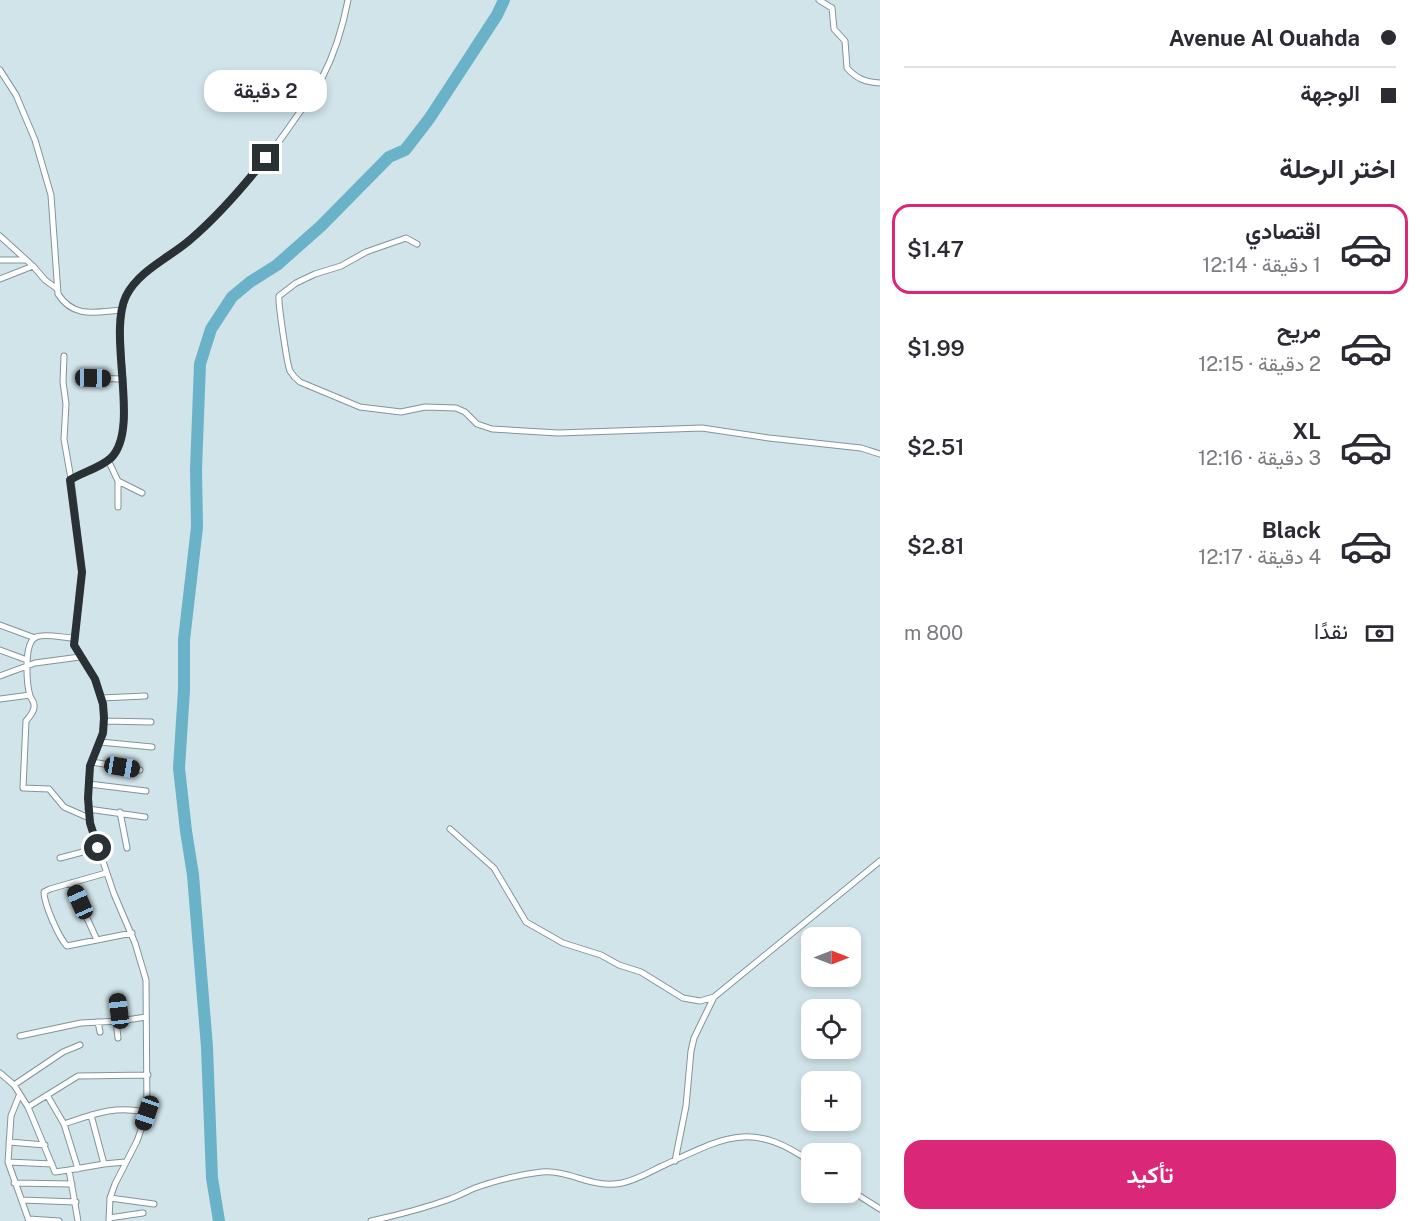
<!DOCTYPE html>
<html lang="ar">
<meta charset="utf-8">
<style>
:root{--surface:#fff;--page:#f7f7f7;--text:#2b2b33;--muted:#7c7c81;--line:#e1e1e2;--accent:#db2777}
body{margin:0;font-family:"Public Sans",Vazirmatn,sans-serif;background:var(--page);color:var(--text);direction:rtl;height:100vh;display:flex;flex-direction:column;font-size:22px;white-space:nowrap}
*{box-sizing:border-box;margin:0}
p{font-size:20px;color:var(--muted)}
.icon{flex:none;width:33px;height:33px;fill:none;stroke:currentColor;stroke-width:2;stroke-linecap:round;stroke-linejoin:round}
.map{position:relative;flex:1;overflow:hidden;direction:ltr}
.drawer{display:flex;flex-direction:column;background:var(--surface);width:540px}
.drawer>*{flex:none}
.hud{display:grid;align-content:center;height:132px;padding:0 24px;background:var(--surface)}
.needle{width:39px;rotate:90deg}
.buttons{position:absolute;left:801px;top:927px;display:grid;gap:12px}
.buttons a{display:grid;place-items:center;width:60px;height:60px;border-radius:12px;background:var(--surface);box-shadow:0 3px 9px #0003;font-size:30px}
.end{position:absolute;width:27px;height:27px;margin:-14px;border:8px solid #2a3134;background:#fff;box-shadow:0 0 0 3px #fff}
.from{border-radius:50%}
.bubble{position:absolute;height:42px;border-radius:18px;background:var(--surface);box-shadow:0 3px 9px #0003;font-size:20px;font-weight:600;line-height:42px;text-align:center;direction:rtl}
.car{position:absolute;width:18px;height:36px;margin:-18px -9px;border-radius:8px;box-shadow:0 0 4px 2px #0007;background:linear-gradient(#222 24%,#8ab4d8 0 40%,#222 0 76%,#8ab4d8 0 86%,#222 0)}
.hud b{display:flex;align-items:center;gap:21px;height:57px;font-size:22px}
.hud b+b{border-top:2px solid var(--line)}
.hud i{width:15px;height:15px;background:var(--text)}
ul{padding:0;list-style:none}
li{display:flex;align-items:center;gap:18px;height:90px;margin:0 12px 9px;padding:0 12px;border:3px solid transparent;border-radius:18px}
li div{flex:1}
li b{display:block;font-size:22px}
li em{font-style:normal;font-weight:600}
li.on{border-color:var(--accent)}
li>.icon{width:54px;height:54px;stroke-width:1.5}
h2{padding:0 24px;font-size:27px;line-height:72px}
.pay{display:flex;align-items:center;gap:15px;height:66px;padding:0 24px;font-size:22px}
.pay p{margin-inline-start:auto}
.button{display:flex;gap:12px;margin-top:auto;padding:12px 24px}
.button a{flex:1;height:69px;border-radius:18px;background:var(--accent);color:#fff;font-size:24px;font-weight:600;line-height:69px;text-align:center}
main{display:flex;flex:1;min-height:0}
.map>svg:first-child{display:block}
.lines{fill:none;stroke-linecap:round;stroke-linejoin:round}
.river{stroke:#6ab2c7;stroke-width:12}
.street-casing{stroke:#82949a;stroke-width:7}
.street{stroke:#fff;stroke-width:5}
.route{stroke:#2a3134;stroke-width:8}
</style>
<main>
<section class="drawer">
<div class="hud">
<b><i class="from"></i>Avenue Al Ouahda</b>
<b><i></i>الوجهة</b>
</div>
<h2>اختر الرحلة</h2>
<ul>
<li class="on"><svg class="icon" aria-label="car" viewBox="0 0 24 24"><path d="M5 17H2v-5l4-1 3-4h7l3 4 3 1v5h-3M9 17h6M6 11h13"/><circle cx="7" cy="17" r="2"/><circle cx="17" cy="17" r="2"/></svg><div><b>اقتصادي</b><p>1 دقيقة · 12:14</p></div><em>$1.47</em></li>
<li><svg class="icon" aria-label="car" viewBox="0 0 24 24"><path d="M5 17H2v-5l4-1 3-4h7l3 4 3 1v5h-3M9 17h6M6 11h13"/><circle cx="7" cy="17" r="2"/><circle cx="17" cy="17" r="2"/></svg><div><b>مريح</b><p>2 دقيقة · 12:15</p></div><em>$1.99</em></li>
<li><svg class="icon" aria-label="car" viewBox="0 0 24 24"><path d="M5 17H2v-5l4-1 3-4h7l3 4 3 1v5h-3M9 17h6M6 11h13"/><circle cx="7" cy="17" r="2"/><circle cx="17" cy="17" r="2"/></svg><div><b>XL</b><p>3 دقيقة · 12:16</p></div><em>$2.51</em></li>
<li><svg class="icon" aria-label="car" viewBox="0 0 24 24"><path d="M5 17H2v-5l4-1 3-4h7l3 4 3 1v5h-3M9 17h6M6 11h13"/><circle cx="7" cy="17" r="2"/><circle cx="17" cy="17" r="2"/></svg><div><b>Black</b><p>4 دقيقة · 12:17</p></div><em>$2.81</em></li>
</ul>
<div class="pay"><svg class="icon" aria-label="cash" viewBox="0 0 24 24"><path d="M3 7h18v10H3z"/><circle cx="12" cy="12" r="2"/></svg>نقدًا<p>800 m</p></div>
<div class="button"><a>تأكيد</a></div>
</section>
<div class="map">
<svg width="880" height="1221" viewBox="0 0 880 1221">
<rect width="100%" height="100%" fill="#d1e4ea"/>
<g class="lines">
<path class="river" d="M 219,1221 L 212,1178 L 207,1047 L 193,875 L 186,831 L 179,768 L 184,690 L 184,640 L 197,527 L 196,469 L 200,364 L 211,329 L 232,297 L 250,282 L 277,265 L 321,226 L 389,157 L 405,150 L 429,119 L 469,58 L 497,15 L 504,0"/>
<g class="street-casing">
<path id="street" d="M 819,0 L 832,8 L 834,29 L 845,41 L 847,68 C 857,79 865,82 880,83
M 0,70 L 16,95 L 35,140 L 51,195 L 58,294 C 74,319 96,312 122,310
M 0,236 L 33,266 L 45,280 L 56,288
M 417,244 L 406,238 L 366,252 L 341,266 L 315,274 L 296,283 L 279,296 C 278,303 287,364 290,371 C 293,376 296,379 300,382 L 360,407 L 401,412 L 425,407 L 456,408 L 465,412 L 477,424 L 492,429 L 558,433 L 702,428 L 769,438 L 861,448 L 880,454
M 0,260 L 26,260
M 0,279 L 33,266
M 64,356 L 63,382 L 66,404 L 64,439 L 71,479
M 86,378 L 123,379
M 108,460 L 118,481 L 118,507
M 118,481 L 142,493
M 0,625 L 35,638
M 73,638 C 63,638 46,633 36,637 C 23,643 27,685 30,696 C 31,699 34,701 34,705 C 35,711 30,716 26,721 L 23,788 L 49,789 L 64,807 L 89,818
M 0,650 L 27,660
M 0,676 L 35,663 L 80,657
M 101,698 L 145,696
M 0,699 L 30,695
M 104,721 L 151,722
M 100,742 L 152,747
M 92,762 L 140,770
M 89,784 L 146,791
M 88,809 L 145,817
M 120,812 L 127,848
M 450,829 L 494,868 L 526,922 L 563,943 L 601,955 L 619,965 L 641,972 L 683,998 L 700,1001 L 714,997
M 60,858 L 98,848
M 106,873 L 50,889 L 44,892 C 44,904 59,938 67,946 L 132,933
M 71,883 L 97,940
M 118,999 L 120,1021
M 116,1021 L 118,1038
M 98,1022 L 100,1032
M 20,1036 L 81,1023 L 120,1021 L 146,1017
M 0,1073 L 14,1085 L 28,1107 L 55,1172 L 69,1170
M 14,1085 L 63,1052 L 80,1045
M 47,1095 L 64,1124 L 78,1169
M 19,1096 L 11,1116 L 8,1162 L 29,1221
M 28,1107 L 78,1076 L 148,1075
M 91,1115 L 104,1164 L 125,1162
M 64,1124 C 91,1115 117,1104 147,1113
M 9,1142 L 45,1145
M 675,1161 L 686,1106 L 691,1051 L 694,1038 L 714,997 L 880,861
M 8,1162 L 52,1164
M 14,1183 L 72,1184
M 850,1190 L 880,1209
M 110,1198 L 154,1204
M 22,1200 L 76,1202
M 109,1218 L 143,1213
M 29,1219 L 59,1221
M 78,1221 L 69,1170 L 104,1164
M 109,1221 L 110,1198 L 115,1184 L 137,1141 L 147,1113 L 146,980 L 135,943 L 114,894 L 90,823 L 88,798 L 90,766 L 103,733 L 104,718 L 103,704 L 95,679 L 74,645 L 82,572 L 71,479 C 83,472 100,468 110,458 C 141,430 108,337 126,297 C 138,270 172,256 193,237 C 233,202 267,160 297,116 C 306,104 315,91 322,78 C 334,55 343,26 348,0
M 371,1221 C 398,1215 425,1208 450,1199 C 459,1196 467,1191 475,1188 C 494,1181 522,1174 542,1172 C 571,1170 592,1189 622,1183 C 636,1180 648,1173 660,1167 C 722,1139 750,1118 812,1163"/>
</g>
<use href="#street" class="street"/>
</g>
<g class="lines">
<path class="route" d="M 98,848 L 90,823 L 88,798 L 90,766 L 103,733 L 104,718 L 103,704 L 95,679 L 74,645 L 82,572 L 70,480 C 83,472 100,468 111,458 C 141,429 107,335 126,296 C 139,270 171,257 191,239 C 219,215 243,187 266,158"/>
</g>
</svg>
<div class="buttons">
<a><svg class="needle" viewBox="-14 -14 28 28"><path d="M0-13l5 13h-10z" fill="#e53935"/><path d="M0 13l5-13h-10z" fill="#7c7c81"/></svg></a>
<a><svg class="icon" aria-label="locate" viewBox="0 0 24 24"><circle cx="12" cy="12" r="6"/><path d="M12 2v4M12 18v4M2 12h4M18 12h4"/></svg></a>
<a>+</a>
<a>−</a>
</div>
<i class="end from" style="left:98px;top:848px"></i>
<i class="end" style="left:266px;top:158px"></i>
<div class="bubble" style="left:204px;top:70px;width:123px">2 دقيقة</div>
<i class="car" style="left:93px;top:378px;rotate:91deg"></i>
<i class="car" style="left:122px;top:767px;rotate:99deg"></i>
<i class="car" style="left:80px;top:902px;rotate:336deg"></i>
<i class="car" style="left:119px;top:1011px;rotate:353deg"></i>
<i class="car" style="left:147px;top:1113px;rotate:199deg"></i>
</div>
</main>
